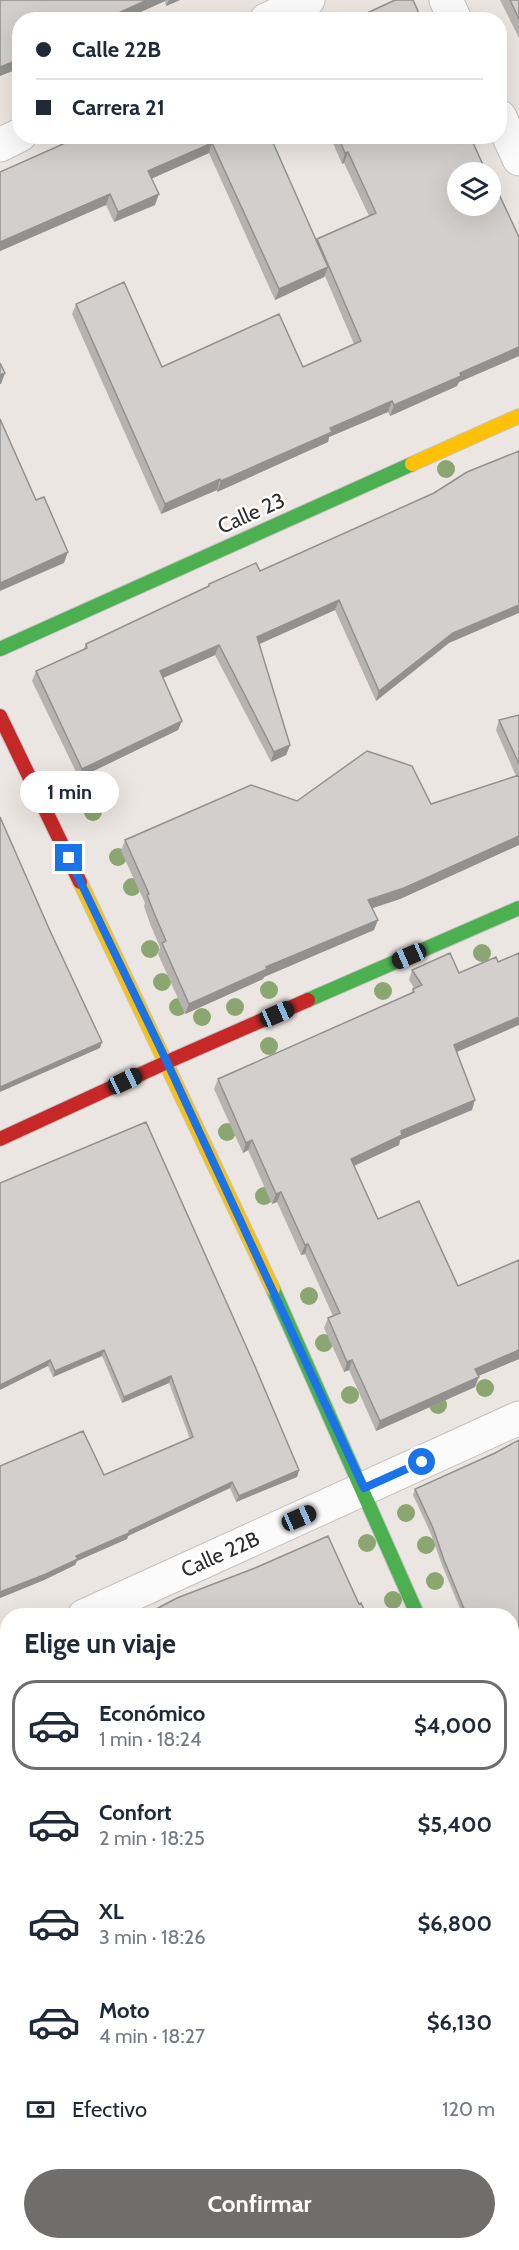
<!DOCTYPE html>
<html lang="es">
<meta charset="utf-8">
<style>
:root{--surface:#fff;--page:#f6f6f7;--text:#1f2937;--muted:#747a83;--line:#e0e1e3;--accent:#706e6c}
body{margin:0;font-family:Cabin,sans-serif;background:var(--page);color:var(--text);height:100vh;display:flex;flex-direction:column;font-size:22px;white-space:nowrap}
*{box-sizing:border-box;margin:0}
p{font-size:20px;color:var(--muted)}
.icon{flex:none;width:33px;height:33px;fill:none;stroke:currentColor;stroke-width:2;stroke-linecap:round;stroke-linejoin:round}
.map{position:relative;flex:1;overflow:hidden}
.sheet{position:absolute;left:0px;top:1608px;width:519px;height:642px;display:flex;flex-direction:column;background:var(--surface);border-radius:24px 24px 0 0;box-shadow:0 6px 24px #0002}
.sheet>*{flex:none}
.hud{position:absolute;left:12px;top:12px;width:495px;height:132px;border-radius:24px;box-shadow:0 6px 24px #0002;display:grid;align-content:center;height:132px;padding:0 24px;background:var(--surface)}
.buttons{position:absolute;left:447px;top:162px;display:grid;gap:12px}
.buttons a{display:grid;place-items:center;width:54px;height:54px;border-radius:50%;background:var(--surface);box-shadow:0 6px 24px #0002;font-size:30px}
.end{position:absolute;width:27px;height:27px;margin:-14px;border:8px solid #1a73e8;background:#fff;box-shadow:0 0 0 3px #fff}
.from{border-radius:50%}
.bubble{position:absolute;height:42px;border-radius:21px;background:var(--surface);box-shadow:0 6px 24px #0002;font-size:20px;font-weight:700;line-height:42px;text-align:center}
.car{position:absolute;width:18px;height:36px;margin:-18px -9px;border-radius:8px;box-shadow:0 0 4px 2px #0007;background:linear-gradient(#222 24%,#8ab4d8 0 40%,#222 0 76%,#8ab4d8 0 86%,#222 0)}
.hud b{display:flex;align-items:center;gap:21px;height:57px;font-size:22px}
.hud b+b{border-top:2px solid var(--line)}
.hud i{width:15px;height:15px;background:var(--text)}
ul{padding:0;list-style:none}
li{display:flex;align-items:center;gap:18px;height:90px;margin:0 12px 9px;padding:0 12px;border:3px solid transparent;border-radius:24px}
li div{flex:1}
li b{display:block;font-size:22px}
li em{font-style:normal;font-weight:700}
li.on{border-color:var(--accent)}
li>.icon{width:54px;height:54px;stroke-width:1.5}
h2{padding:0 24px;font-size:27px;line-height:72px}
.pay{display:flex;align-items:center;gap:15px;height:66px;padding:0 24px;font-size:22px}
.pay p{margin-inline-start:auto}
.action{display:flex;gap:12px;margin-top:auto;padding:12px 24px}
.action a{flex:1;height:69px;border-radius:36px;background:var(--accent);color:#fff;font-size:24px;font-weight:700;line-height:69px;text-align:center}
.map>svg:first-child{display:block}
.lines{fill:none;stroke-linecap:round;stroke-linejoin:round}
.street-casing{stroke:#c3c2c2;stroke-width:35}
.fast-casing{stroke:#c3c2c2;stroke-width:16}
.slow-casing{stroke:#c3c2c2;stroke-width:16}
.jam-casing{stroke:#c3c2c2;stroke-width:16}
.street{stroke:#fcfbfb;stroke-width:33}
.fast{stroke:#4caf50;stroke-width:14}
.slow{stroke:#ffc107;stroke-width:14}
.jam{stroke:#c62828;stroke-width:14}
.tree{fill:#8ca672}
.wall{fill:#b5b2af}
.shaded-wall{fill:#93918f}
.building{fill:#d2cfcc;stroke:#93918f;stroke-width:1.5}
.route{stroke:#1a73e8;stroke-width:8}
.labels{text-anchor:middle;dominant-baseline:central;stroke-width:5;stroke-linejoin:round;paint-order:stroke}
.street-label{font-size:21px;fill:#2d2d2d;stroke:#fff}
</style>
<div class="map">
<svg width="519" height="2250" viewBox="0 0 519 2250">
<rect width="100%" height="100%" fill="#ece6e2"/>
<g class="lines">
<g class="street-casing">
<path id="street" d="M 446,0 L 455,20
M 266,20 L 308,0
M 500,117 L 519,159
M 0,145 L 20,135
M 84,1616 L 519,1418
M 0,1654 L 8,1650
M 512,1837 L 519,1854
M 512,1939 L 519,1936
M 0,2173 L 8,2169"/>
</g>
<g class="fast-casing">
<path id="fast" d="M 0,649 L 412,464
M 308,1000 L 519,908
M 273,1289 L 418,1616
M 512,2007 L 519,1994
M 512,2132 L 519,2120
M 369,2250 L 373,2242
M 442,2250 L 446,2242"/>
</g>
<g class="slow-casing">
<path id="slow" d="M 412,464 L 519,416
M 80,882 L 273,1289"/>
</g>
<g class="jam-casing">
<path id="jam" d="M 0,716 L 80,882
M 0,1139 L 167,1062 L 308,1000"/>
</g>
<use href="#street" class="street"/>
<use href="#fast" class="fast"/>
<use href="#slow" class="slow"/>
<use href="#jam" class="jam"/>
</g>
<g class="tree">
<circle cx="446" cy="469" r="9"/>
<circle cx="83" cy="779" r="9"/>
<circle cx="93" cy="812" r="9"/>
<circle cx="118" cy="857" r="9"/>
<circle cx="132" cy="887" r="9"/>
<circle cx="150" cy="949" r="9"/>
<circle cx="482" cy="953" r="9"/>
<circle cx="162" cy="982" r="9"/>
<circle cx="269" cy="990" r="9"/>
<circle cx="383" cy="991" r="9"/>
<circle cx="178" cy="1007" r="9"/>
<circle cx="235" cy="1007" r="9"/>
<circle cx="202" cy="1017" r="9"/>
<circle cx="269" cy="1046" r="9"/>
<circle cx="227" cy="1132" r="9"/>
<circle cx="264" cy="1196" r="9"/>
<circle cx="309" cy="1296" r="9"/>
<circle cx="324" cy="1343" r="9"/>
<circle cx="485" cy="1388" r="9"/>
<circle cx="350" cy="1395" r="9"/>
<circle cx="438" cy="1405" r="9"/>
<circle cx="406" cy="1513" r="9"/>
<circle cx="367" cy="1543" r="9"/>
<circle cx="426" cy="1545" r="9"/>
<circle cx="435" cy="1581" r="9"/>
<circle cx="393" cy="1600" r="9"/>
</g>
<path class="wall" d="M 0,0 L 180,0 L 166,6 L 165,1 L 123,20 L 20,20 L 20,68 L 0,76 Z
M 500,0 L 519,0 L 519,38 Z
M 81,136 L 270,136 L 316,241 L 317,239 L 369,216 L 344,163 L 342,164 L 330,136 L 470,136 L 484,167 L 519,237 L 519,356 L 459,382 L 457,386 L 390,416 L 388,412 L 329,437 L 328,442 L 217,492 L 217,490 L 161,514 L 72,314 L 76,304 L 162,367 L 303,367 L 354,344 L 325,276 L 324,277 L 275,300 L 209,153 L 151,179 L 155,205 L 114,222 L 106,205 L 0,251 L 0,172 Z
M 290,559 L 449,643 L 376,701 L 335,610 L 259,644 L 290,745 L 286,755 L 271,762 L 215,655 L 163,678 L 182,721 L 178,730 L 79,778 L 32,681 L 36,671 L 83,650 L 86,644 L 207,587 L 209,584 L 260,571 Z
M 519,715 L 519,845 L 400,899 L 372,908 L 374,930 L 264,977 L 263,979 L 185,1014 L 158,954 L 160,947 L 150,924 L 144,906 L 145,903 L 121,851 L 125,840 L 297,801 L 431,804 L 516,776 L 496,730 L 499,720 Z
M 450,953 L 457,1052 L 472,1110 L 400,1140 L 399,1145 L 354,1166 L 378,1219 L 458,1286 L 519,1260 L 519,1359 L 478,1376 L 475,1387 L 376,1431 L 349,1370 L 344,1372 L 324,1328 L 328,1318 L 333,1316 L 305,1254 L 301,1255 L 277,1202 L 272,1204 L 248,1150 L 243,1153 L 214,1089 L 218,1079 L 411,993 L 413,989 L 414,988 L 409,980 L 412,970 Z
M 0,1183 L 299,1470 L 297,1477 L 236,1502 L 230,1488 L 128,1536 L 127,1539 L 77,1561 L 75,1565 L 44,1580 L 0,1598 L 0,1466 L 104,1475 L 190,1439 L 169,1383 L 122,1403 L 102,1356 L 53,1377 L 48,1366 Z
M 519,1440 L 519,1746 L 513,1735 L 512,1733 L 512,1616 L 463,1616 L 442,1565 L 431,1534 L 413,1495 L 415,1489 L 495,1453 Z"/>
<path class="shaded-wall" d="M 147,0 L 165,0 L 165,1 L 123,20 L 103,20 Z
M 169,0 L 180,0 L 166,6 Z
M 20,59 L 20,68 L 0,76 L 0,67 Z
M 212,143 L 209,153 L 144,182 L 148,171 Z
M 348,152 L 344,163 L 342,164 L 345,153 Z
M 110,194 L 106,205 L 0,251 L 0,242 Z
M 159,194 L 155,205 L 114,222 L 118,212 Z
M 328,267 L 324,277 L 275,300 L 279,289 Z
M 519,347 L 519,356 L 459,382 L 457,386 L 390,416 L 394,405 L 460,373 Z
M 5,373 L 1,384 L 0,384 L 0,375 Z
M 392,401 L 388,412 L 329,437 L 328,442 L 217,492 L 221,481 L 330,428 Z
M 220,479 L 217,490 L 161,514 L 165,504 Z
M 68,552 L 64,563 L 0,591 L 0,583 Z
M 339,600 L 335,610 L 253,647 L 257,637 Z
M 519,605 L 519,613 L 449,643 L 376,701 L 379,691 L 453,633 Z
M 219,645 L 215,655 L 156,681 L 160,671 Z
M 182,721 L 178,730 L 79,778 L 82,769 Z
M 290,745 L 286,755 L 271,762 L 274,752 Z
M 519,836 L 519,845 L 400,899 L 364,911 L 368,900 Z
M 378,920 L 374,930 L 264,977 L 263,979 L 185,1014 L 189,1004 L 266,967 Z
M 519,1017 L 519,1025 L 450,1055 L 454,1045 Z
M 102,1042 L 100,1048 L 0,1092 L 0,1087 Z
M 475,1100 L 472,1110 L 400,1140 L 399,1145 L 347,1169 L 351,1159 L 401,1131 Z
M 252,1140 L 248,1150 L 243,1153 L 246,1143 Z
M 281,1192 L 277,1202 L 272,1204 L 276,1194 Z
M 308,1244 L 305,1254 L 301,1255 L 305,1245 Z
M 104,1350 L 102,1356 L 53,1377 L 55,1371 Z
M 519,1350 L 519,1359 L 471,1379 L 475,1369 Z
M 50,1360 L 48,1366 L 0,1390 L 0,1385 Z
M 352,1360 L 349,1370 L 344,1372 L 347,1362 Z
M 171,1376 L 169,1383 L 122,1403 L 124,1397 Z
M 479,1377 L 475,1387 L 376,1431 L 380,1421 Z
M 299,1470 L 297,1477 L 236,1502 L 239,1496 Z
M 232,1482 L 230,1488 L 128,1536 L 127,1539 L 77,1561 L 75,1565 L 44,1580 L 0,1598 L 0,1592 Z
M 8,1829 L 8,1838 L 0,1842 L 0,1832 Z
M 8,2090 L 8,2100 L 0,2103 L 0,2094 Z
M 292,2242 L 294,2242 L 290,2250 L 287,2250 Z"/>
<path class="building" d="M 0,0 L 147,0 L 103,20 L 20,20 L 20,59 L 0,67 Z
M 395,0 L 413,0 L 422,20 L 352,20 Z
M 510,0 L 519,0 L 519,19 Z
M 81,136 L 270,136 L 328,267 L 279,289 L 212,143 L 148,171 L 159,194 L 118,212 L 110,194 L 0,242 L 0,172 Z
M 338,136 L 470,136 L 484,167 L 486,166 L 489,172 L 458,172 L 458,206 L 490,206 L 490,175 L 519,237 L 519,347 L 460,373 L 461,376 L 394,405 L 392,401 L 330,428 L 332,432 L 221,481 L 220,479 L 165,504 L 76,304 L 124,282 L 162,367 L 279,314 L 303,367 L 361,341 L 317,239 L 376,213 L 348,152 L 345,153 Z
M 0,363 L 5,373 L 0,375 Z
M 0,419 L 36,500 L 44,497 L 68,552 L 0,583 Z
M 519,451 L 519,605 L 453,633 L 379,691 L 339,600 L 257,637 L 290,745 L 274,752 L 219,645 L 160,671 L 182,721 L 82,769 L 36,671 L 87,648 L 86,644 L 209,586 L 209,584 L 256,563 L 260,571 L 434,493 L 467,472 Z
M 519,715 L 519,764 L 499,720 Z
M 367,751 L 412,766 L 431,804 L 519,775 L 519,836 L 404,888 L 368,900 L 378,920 L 266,967 L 267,969 L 189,1004 L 162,943 L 166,941 L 154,913 L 147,895 L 149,894 L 125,840 L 251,785 L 297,801 Z
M 0,817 L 51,933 L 102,1042 L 0,1087 Z
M 450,953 L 459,973 L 496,957 L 498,962 L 519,953 L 519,1017 L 454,1045 L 475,1100 L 401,1131 L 402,1135 L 351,1159 L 378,1219 L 419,1201 L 458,1286 L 519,1260 L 519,1350 L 475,1369 L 479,1377 L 380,1421 L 352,1360 L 347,1362 L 328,1318 L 340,1313 L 308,1244 L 305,1245 L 281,1192 L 276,1194 L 252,1140 L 246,1143 L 218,1079 L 414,992 L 413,989 L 422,985 L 412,970 Z
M 146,1122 L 254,1364 L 299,1470 L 239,1496 L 232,1482 L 129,1531 L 129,1533 L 76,1556 L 78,1559 L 46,1574 L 0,1592 L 0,1466 L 83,1431 L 104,1475 L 193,1437 L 171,1376 L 124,1397 L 104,1350 L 55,1371 L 50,1360 L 0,1385 L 0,1183 Z
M 519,1440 L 519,1736 L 516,1729 L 512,1725 L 512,1616 L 467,1616 L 444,1560 L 433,1528 L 415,1489 L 495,1453 Z
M 328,1536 L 359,1604 L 361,1603 L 367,1616 L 143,1616 L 177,1598 L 255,1568 Z
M 8,1689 L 8,1829 L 0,1832 L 0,1695 L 5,1693 L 4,1691 Z
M 8,1964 L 8,2090 L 0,2094 L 0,1968 Z
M 8,2195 L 8,2242 L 83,2242 L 86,2250 L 0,2250 L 0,2199 Z
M 170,2242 L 292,2242 L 287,2250 L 161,2250 Z"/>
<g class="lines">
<path class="route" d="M 69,858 L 167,1062 L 364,1488 L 422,1462"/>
</g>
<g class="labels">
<g class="street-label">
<text transform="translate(251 513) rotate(-24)">Calle 23</text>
<text transform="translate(220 1554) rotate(-24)">Calle 22B</text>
</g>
</g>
</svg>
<div class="buttons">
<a><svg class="icon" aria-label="layers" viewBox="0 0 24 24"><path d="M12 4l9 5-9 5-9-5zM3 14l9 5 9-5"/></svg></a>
</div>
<i class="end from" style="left:422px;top:1462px"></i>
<i class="end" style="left:69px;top:858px"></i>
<div class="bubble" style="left:20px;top:771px;width:99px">1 min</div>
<i class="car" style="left:409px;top:956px;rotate:246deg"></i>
<i class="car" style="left:277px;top:1014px;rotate:66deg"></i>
<i class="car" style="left:125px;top:1081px;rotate:65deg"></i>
<i class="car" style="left:299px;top:1518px;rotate:66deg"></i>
<div class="hud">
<b><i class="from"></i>Calle 22B</b>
<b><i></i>Carrera 21</b>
</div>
<section class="sheet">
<h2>Elige un viaje</h2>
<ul>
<li class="on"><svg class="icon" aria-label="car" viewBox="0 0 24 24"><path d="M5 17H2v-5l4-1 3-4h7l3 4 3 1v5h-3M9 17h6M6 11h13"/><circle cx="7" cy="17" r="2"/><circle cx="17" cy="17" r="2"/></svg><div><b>Económico</b><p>1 min · 18:24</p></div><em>$4,000</em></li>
<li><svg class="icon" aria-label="car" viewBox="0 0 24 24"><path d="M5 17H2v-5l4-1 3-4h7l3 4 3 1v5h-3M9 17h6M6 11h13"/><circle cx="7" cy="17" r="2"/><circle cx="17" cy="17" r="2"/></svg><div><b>Confort</b><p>2 min · 18:25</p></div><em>$5,400</em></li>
<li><svg class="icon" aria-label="car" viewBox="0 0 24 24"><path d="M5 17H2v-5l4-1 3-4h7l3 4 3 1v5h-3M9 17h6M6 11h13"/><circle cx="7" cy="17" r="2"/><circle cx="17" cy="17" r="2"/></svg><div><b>XL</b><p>3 min · 18:26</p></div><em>$6,800</em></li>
<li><svg class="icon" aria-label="car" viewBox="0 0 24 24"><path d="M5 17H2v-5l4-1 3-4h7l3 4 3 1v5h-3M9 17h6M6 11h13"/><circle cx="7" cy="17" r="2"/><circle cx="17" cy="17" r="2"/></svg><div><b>Moto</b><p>4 min · 18:27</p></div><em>$6,130</em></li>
</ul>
<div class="pay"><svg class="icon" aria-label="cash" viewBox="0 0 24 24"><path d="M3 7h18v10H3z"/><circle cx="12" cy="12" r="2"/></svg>Efectivo<p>120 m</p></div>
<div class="action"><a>Confirmar</a></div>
</section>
</div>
